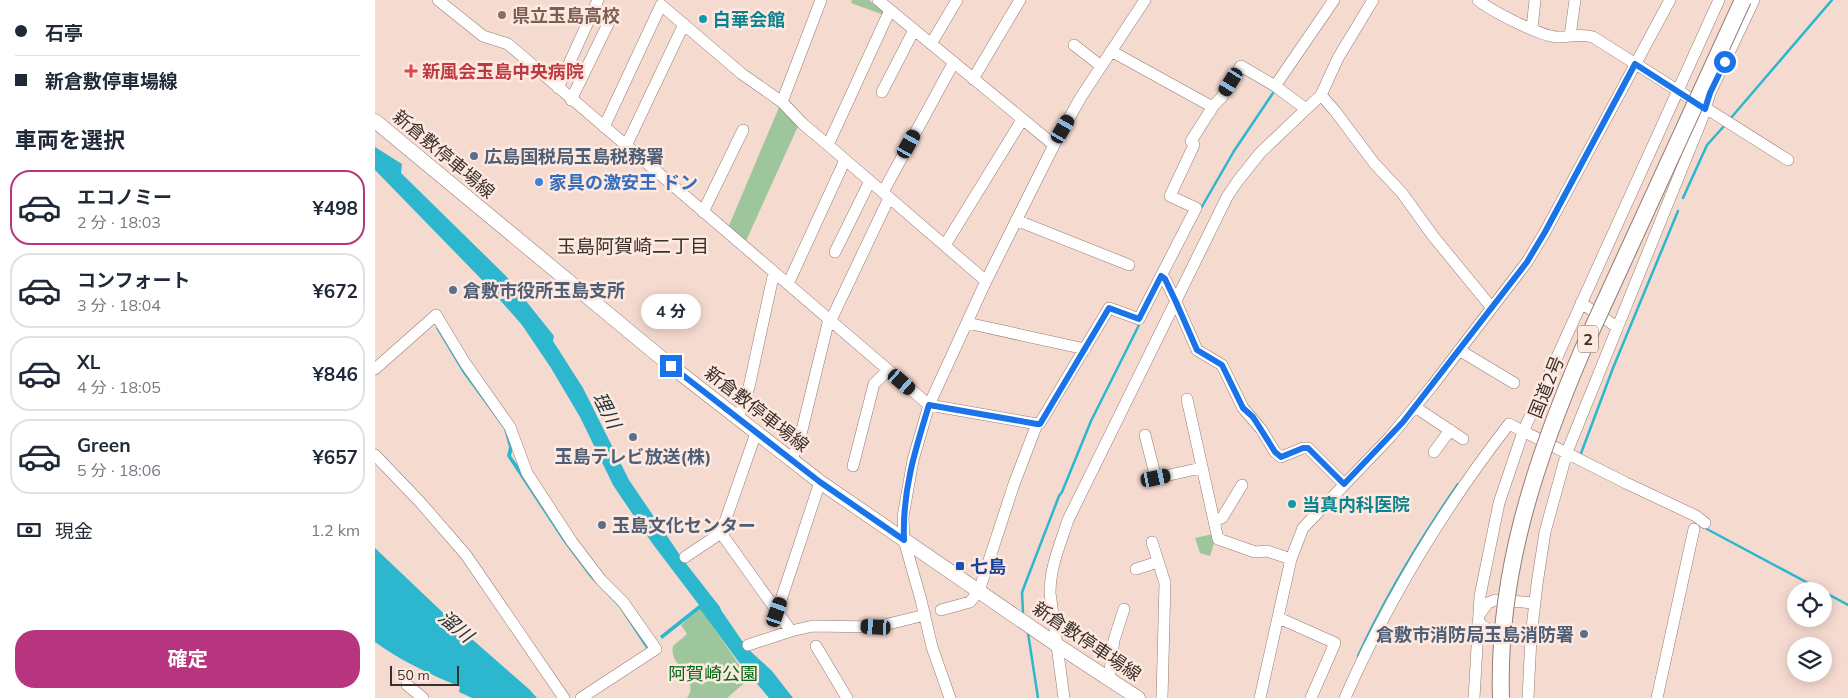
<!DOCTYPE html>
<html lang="ja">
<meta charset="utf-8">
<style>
:root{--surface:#fff;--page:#f2f2f3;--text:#1f2937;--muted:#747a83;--line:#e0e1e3;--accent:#b7357e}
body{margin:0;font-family:Mulish,"Noto Sans JP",sans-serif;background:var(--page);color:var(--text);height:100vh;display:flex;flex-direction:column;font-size:19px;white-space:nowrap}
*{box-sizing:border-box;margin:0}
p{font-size:16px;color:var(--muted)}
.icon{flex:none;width:28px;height:28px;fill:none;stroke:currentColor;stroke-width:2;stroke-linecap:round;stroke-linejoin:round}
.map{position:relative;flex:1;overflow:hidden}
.details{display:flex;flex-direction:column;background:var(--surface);width:375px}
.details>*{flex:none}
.top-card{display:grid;align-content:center;height:110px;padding:0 15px;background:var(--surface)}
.controls{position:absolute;left:1412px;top:582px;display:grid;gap:10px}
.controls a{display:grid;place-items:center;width:45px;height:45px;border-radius:50%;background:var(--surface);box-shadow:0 2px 12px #0003;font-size:25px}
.scale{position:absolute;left:15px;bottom:12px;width:69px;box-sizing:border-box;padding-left:5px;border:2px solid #392f2b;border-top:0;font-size:14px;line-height:18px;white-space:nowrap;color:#392f2b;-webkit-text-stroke:4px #fee9e0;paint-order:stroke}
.end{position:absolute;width:22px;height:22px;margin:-11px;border:6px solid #1a73e8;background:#fff;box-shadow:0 0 0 2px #fff}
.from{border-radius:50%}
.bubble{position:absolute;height:35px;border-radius:18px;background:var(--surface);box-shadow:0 2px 12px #0003;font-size:16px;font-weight:700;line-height:35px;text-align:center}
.car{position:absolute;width:15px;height:30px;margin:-15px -8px;border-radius:6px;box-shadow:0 0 4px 1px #0007;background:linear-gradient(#222 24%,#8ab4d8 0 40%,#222 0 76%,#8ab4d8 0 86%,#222 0)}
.top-card b{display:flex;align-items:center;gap:18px;height:48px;font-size:19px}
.top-card b+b{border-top:1px solid var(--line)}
.top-card i{width:12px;height:12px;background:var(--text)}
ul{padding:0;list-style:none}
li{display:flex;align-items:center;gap:15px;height:75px;margin:0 10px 8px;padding:0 5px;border:2px solid var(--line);border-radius:20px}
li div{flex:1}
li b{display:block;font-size:19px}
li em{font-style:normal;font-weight:700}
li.active{border-color:var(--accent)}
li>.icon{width:45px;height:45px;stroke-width:1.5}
h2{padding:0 15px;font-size:22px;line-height:60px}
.pay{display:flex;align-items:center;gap:12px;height:55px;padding:0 15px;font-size:19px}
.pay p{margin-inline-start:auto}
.primary-button{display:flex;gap:10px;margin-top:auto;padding:10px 15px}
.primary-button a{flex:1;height:58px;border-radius:20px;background:var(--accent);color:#fff;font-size:20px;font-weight:700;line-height:58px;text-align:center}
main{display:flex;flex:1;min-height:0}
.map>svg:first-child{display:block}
.green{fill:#9dc69c}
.water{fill:#2db7cf}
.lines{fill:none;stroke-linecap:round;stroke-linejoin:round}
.stream{stroke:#2db7cf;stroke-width:2.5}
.minor-casing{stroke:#947c73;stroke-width:12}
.major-casing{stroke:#947c73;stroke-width:15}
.minor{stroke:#fff;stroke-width:11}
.major{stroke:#fff;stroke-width:14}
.highway-bridge-casing{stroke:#947c73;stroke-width:18;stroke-linecap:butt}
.highway-bridge{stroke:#fff;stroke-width:16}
.route{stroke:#1a73e8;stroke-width:6}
.education-dot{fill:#8d6e63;stroke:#fee9e0;stroke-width:2}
.culture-dot{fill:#0f9aa8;stroke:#fee9e0;stroke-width:2}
.health-dot{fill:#e0444e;stroke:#fee9e0;stroke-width:2}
.service-dot{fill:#5c6f8a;stroke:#fee9e0;stroke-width:2}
.shop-dot{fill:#3f7fe0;stroke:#fee9e0;stroke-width:2}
.transit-dot{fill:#1a4fb4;stroke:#fee9e0;stroke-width:2}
.labels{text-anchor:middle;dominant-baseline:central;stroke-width:5;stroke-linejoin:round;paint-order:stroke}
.shield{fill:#fee9e0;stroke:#746761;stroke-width:1}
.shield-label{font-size:16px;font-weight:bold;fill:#392f2b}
.education-label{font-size:18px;font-weight:bold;fill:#785e54;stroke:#fee9e0;text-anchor:start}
.culture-label{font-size:18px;font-weight:bold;fill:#0d838f;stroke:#fee9e0;text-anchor:start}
.health-label{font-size:18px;font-weight:bold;fill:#be3a42;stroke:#fee9e0;text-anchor:start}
.street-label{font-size:18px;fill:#392f2b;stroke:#fee9e0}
.service-label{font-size:18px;font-weight:bold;fill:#4e5e75;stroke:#fee9e0;text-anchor:start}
.shop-label{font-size:18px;font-weight:bold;fill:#366cbe;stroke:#fee9e0;text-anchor:start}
.transit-label{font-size:18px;font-weight:bold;fill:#164399;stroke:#fee9e0;text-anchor:start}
.park-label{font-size:18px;fill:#036a14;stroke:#fee9e0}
.neighbourhood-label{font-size:19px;fill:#392f2b;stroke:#fee9e0}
.water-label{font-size:19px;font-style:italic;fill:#1c3236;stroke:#fee9e0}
</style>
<main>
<section class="details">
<div class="top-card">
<b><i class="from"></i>石亭</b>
<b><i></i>新倉敷停車場線</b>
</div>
<h2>車両を選択</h2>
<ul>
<li class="active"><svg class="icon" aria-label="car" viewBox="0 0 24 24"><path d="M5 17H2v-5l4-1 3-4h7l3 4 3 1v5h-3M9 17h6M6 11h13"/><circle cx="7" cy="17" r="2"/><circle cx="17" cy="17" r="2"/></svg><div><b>エコノミー</b><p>2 分 · 18:03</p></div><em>¥498</em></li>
<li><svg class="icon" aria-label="car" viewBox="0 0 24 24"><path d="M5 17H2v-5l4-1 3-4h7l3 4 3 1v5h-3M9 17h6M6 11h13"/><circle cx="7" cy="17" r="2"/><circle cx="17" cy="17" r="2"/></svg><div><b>コンフォート</b><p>3 分 · 18:04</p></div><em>¥672</em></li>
<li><svg class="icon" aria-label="car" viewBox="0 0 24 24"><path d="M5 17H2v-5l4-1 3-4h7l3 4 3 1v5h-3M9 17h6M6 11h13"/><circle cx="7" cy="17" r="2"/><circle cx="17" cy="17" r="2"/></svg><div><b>XL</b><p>4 分 · 18:05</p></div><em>¥846</em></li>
<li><svg class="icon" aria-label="car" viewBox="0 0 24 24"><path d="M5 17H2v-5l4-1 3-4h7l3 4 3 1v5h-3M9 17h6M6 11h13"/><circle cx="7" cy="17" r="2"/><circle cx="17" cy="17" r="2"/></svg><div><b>Green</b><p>5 分 · 18:06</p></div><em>¥657</em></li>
</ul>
<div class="pay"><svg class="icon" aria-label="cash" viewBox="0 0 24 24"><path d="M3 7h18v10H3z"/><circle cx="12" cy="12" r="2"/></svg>現金<p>1.2 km</p></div>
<div class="primary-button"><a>確定</a></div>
</section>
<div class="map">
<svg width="1473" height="698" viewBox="0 0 1473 698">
<rect width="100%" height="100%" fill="#f5dad0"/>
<path class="green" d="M 477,0 L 494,0 L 510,13 L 509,15 L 476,3 Z
M 405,105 L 424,124 L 370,243 L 353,228 Z
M 838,534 L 839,543 L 835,556 L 825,553 L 820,538 Z
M 325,608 L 374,679 L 352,698 L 312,698 C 326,679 293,665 298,646 L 312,634 L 306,625 Z"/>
<path class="water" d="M 0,147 L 27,164 L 26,173 L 131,276 L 179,336 L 178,341 L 208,388 L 254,480 L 309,561 L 345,607 L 346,610 L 372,648 L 397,671 L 418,698 L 394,698 L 363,661 L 325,609 L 287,639 L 285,636 L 324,605 L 277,543 L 238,485 L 205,417 L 176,368 L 147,325 L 110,283 L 0,170 Z
M 62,327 L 132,428 L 138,447 L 136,456 L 245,602 L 273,647 L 271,648 L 244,607 L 215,577 L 188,541 L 132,456 L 134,447 L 129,429 L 88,373 L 61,328 Z
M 0,548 L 82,626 L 155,690 L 162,698 L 97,698 L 84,692 L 85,687 C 55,674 26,661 0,642 Z"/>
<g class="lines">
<path class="stream" d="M 1355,119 L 1457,0
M 1308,198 L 1332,145 L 1350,125
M 825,210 L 859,151 L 900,90
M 1205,456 L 1238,368 L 1303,211
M 1330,528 L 1448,591
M 1449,592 L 1473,605
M 648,612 L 647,593 L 649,587 L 684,496 L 687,492 L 716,421 L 766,321
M 653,633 L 663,698
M 983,656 C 1011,595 1045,539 1083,484"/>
<g class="minor-casing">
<path id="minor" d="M 63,0 L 108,36 L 133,44 L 554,405 L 662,424 L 639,484 L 604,591 L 595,602 L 566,610
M 503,0 L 679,145
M 1103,0 C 1116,11 1167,37 1183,37 C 1195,37 1206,33 1218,37 L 1413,160
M 1157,28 L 1160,0
M 1195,36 L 1200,0
M 556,44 L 582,0
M 699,45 L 726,66
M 736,51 L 834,105 L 839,105 L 846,98 L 866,66 L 900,86 L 931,109
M 598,79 L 645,0
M 900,86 L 959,0
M 183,88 L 223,0
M 507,92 L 539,30
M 946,95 L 960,111 L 999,163 L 1027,193 L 1058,236 L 1117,308
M 196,100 L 233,24
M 407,102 L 446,0
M 839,105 L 816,141 L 819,145 L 795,196 L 821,208 L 786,276 L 790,279 L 801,302 L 822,350 L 847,365 L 868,408 L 886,429 L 900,452 L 906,457 L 928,448 L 933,448 L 969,484
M 229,127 L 286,5 L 367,74 L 407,102 L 428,124 L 453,145 L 611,281
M 453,145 L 515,10
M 251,146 L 309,24
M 508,192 L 579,62
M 328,212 L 368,130
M 641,220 L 754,265
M 570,245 L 647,120
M 460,252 L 495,181
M 413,284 L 470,160
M 1206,303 L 1242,327
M 456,320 L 514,198
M 592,323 L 710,349
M 1084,350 L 1139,383
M 0,369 L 61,315 L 90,363 L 135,427 L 152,473 L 197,542 L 226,580 L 248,602 L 281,649 L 206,698
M 812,399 L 843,539 L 880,552 L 892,551 L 916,559
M 1040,407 L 1088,439
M 363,419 L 374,387 L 399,272
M 662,424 L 665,423 L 734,308 L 764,319 L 786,276
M 770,435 L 781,478 L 826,468
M 1059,452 L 1075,430
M 0,455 L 45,502 L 91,555 L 189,698
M 417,460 L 427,430 L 454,319
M 478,466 L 499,384 L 513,370
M 839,520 L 847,518 L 867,485
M 346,533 L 416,631 L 438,626 L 501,627 L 550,615
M 777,542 L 790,583 L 787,698
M 310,557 L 346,533 L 381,433
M 761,569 L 783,562
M 402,612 L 445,482
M 1104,615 L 1113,603 L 1120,600 L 1160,603
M 904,618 L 960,643 L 936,698
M 1103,621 C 1116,637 1137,635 1156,637
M 373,645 L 416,631
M 441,646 L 472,698
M 734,679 L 739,640 L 749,609
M 32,685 L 48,698
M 575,698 L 557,647 L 546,600 L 529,540 L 528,517 L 538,460 L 554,405 L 611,281 L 679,145 L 706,97 L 770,0
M 689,698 L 675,593 C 675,567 685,545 693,520 L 852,197 L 862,182 L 885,153 L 946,95 L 963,58 L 998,0
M 885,698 L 916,559 L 928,528 L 1015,437 L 1057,386 L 1152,262 L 1170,232 L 1295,0
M 970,698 C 1013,600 1069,508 1134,424 L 1251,483 L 1321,516 L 1330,523
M 1099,698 L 1105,596 L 1124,503 L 1148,432 L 1344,0
M 1153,698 L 1156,637 L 1162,584 L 1170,532 L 1192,452 L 1327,119 L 1335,93 L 1379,0
M 1282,698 L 1319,529"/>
</g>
<g class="major-casing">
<path id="major" d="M 0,121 L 296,366 L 445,482 L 682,645 L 763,698"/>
</g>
<use href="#minor" class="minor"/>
<use href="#major" class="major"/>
<g class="highway-bridge-casing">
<path id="highway-bridge" d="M 1126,698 C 1122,575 1160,461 1208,349 L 1368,0"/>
</g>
<use href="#highway-bridge" class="highway-bridge"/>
</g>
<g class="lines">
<path class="route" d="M 296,366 L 445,482 L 529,540 C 527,492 540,450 554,405 L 662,424 L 665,424 L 734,308 L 764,319 L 786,276 L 790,279 L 801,302 L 822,350 L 847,365 L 868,408 L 878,417 L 900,452 L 906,457 L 928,448 L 933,448 L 969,484 L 1028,422 L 1152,262 L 1170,232 L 1260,64 L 1330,109 L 1335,93 L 1350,62"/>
</g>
<circle class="education-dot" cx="127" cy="15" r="5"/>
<g class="culture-dot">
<circle cx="328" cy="19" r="5"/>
<circle cx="917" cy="504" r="5"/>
</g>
<path class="health-dot" d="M33.5 63.5h5v5h5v5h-5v5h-5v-5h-5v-5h5z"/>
<g class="service-dot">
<circle cx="99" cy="156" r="5"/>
<circle cx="78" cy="290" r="5"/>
<circle cx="258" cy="437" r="5"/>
<circle cx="227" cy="525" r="5"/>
<circle cx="1209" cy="634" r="5"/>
</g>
<circle class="shop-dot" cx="164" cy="182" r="5"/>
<rect class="transit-dot" x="580" y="561" width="10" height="10" rx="2.5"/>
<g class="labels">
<rect class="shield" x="1203" y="325.5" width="20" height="27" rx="4"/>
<g class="shield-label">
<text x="1213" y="339">2</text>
</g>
<g class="education-label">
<text x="137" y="15">県立玉島高校</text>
</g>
<g class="culture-label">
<text x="338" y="19">白華会館</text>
<text x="927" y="504">当真内科医院</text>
</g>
<g class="health-label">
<text x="47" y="71">新風会玉島中央病院</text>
</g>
<g class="street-label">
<text transform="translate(69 154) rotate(40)">新倉敷停車場線</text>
<text transform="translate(1171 387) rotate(-68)">国道2号</text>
<text transform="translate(382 409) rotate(38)">新倉敷停車場線</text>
<text transform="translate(712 641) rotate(34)">新倉敷停車場線</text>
</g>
<g class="service-label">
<text x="109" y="156">広島国税局玉島税務署</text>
<text x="88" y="290">倉敷市役所玉島支所</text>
<text x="258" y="456" text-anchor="middle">玉島テレビ放送(株)</text>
<text x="237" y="525">玉島文化センター</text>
<text x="1199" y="634" text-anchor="end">倉敷市消防局玉島消防署</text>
</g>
<g class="shop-label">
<text x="174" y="182">家具の激安王 ドン</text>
</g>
<g class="transit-label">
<text x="595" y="566">七島</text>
</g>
<g class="park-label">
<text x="338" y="673">阿賀崎公園</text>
</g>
<g class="neighbourhood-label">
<text x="258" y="246">玉島阿賀崎二丁目</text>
</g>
<g class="water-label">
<text transform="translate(232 410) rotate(63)">理川</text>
<text transform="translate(81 626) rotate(40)">溜川</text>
</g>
</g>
</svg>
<div class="controls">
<a><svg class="icon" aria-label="locate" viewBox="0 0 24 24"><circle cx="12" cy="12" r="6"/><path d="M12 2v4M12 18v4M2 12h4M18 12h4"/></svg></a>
<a><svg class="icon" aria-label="layers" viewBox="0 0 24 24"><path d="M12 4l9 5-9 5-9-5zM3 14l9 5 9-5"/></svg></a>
</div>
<div class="scale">50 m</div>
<i class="end from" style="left:1350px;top:62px"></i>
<i class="end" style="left:296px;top:366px"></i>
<div class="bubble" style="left:266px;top:294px;width:60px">4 分</div>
<i class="car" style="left:856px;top:82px;rotate:212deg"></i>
<i class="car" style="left:688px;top:129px;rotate:30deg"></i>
<i class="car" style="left:534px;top:144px;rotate:29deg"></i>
<i class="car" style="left:527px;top:382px;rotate:131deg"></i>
<i class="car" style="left:781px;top:478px;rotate:78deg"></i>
<i class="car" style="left:402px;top:612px;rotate:19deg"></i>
<i class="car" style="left:501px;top:627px;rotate:273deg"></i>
</div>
</main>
